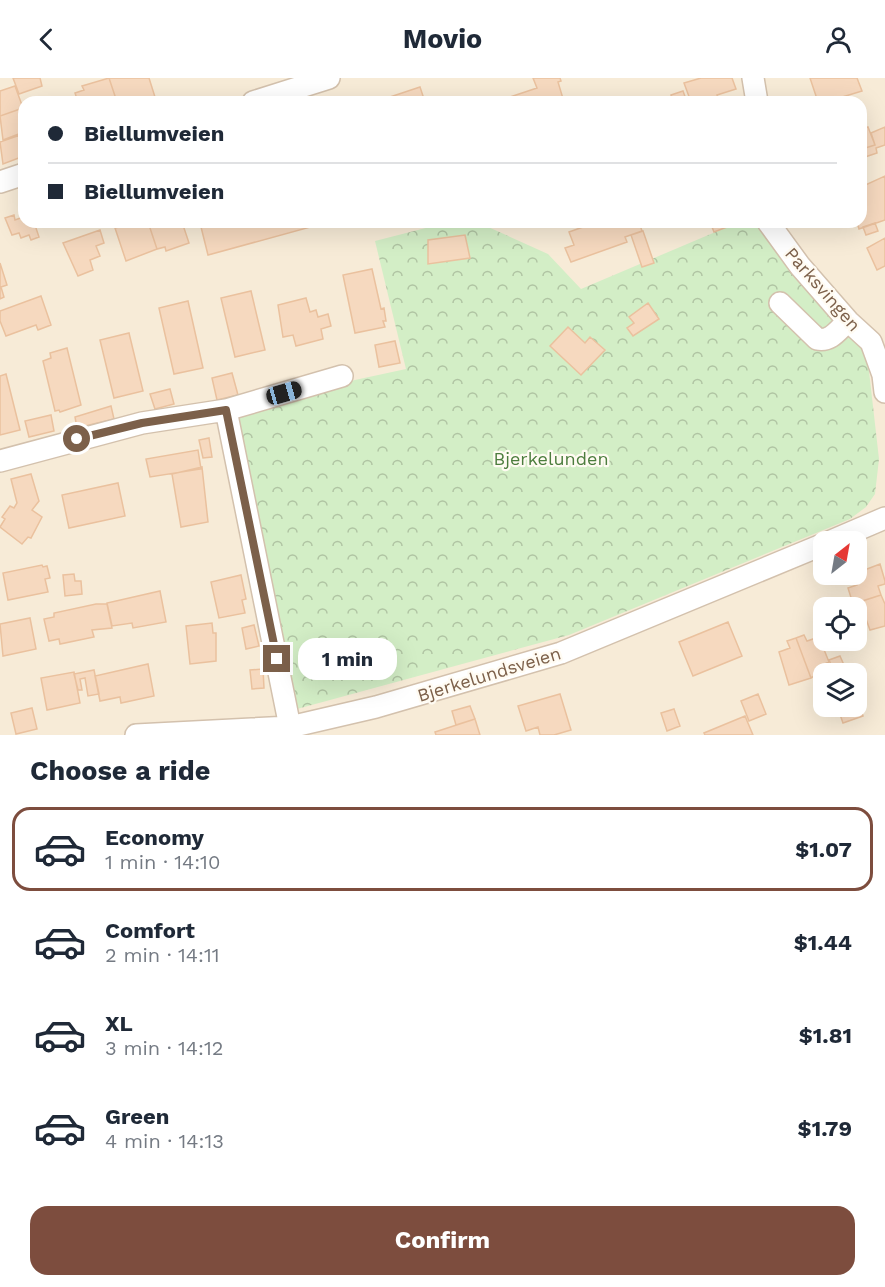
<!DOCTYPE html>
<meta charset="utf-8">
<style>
:root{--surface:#fff;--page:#f2f2f3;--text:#1f2937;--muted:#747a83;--line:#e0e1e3;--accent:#7d4d3e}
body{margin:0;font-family:"Work Sans",sans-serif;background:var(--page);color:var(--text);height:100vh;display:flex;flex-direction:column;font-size:22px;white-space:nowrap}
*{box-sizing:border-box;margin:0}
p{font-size:20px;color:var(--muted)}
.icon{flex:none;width:33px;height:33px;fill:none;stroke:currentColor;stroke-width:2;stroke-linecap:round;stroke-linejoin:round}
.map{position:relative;height:657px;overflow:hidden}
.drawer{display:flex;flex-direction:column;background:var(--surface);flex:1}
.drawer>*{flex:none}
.banner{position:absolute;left:18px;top:18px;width:849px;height:132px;border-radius:18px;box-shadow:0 6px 24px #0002;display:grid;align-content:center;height:132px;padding:0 30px;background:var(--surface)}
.needle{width:39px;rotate:31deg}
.fabs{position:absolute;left:813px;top:453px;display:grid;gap:12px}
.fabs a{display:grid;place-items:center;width:54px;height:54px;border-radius:12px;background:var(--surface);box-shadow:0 6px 24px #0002;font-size:30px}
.end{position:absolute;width:27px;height:27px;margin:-14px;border:8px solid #7c604a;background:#fff;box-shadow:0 0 0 3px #fff}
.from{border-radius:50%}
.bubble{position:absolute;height:42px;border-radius:18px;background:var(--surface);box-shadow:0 6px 24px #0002;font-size:20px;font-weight:700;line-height:42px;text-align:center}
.car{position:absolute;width:18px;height:36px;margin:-18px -9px;border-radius:8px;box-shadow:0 0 4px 2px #0007;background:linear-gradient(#222 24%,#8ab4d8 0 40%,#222 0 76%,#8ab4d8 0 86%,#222 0)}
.banner b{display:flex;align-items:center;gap:21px;height:57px;font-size:22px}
.banner b+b{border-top:2px solid var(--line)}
.banner i{width:15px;height:15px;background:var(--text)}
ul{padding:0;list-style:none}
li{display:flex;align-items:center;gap:18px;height:84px;margin:0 12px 9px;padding:0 18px;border:3px solid transparent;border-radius:18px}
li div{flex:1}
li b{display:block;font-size:22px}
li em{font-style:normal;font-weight:700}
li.active{border-color:var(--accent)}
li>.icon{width:54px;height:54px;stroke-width:1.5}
h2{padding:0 30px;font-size:27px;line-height:72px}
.cta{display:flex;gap:12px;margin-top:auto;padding:12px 30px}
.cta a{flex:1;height:69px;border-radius:18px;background:var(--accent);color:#fff;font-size:24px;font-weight:700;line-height:69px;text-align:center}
header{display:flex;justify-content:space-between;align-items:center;height:78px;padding:0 30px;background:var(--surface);font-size:27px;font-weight:700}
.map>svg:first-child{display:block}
.residential{fill:#f7ebd7;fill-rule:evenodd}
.forest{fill:url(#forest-crowns)}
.building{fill:#f6d9bf;stroke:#eac19e;stroke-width:1.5}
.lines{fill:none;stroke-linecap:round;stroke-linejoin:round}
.minor-casing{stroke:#d3c1ad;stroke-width:24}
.minor{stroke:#fff;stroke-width:21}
.route{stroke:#7c604a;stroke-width:8}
.labels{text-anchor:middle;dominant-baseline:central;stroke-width:4.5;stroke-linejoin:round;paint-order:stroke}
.street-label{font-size:18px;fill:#7c604a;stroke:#fffbf2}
.park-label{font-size:18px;fill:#4c7d3d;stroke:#fffbf2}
</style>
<header><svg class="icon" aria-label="back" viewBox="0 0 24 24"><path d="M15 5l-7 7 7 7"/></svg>Movio<svg class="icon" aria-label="person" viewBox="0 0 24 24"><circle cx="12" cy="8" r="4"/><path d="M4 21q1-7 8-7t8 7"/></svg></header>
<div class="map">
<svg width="885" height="657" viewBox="0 0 885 657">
<defs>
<pattern id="forest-crowns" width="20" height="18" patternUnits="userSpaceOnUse" patternTransform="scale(1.5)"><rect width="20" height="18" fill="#d3eec6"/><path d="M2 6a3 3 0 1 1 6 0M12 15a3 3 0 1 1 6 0" fill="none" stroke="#b0c4a3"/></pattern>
</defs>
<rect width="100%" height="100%" fill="#fef8ea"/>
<path class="residential" d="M 0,0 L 885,0 L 885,657 L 0,657 ZM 24,24 L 861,24 L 861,144 L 24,144 ZM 824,464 L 856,464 L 856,496 L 824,496 ZM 824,530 L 856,530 L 856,562 L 824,562 ZM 824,596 L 856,596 L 856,628 L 824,628 Z"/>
<path class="forest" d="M 449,144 L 477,144 L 548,176 L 581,211 L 739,144 L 765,144 L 866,267 L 879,381 L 875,416 L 866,429 L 850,441 L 569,557 L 297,631 L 234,328 L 406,291 L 375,163 Z"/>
<path class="building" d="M 13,0 L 40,0 L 42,8 L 19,16 Z
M 109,0 L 117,24 L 78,24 L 75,15 L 84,12 L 82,8 Z
M 109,0 L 149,0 L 155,19 L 140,24 L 117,24 Z
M 533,0 L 560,0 L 561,3 L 558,4 L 564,24 L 512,24 L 510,19 L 537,10 Z
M 701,0 L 732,0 L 736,11 L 717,17 L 720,24 L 691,24 L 684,5 Z
M 810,0 L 857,0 L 862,13 L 839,20 L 840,24 L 818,24 Z
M 15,8 L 23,30 L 0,38 L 0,13 Z
M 420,9 L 425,24 L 375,24 Z
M 683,13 L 687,24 L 673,24 L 671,17 Z
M 23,30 L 24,54 L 3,62 L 0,38 Z
M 868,49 L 875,67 L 862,71 L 865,79 L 861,81 L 861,51 Z
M 885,49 L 885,67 L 876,70 L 877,75 L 865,79 L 862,71 L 875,67 L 871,55 Z
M 20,57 L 24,78 L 3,86 L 0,64 Z
M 885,98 L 885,142 L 859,151 L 857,144 L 861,144 L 861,109 Z
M 14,137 L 15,142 L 23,139 L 25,145 L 34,144 L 39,159 L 31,162 L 29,157 L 21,160 L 19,155 L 12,157 L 5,140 Z
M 125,144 L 148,144 L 157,171 L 126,183 L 115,150 L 126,147 Z
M 148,144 L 182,144 L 189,165 L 166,173 L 165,169 L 157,171 Z
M 597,144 L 639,144 L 642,153 L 625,159 L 627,164 L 571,184 L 565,170 L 574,167 L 569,154 Z
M 710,144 L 740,144 L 714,154 Z
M 200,145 L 325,144 L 325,145 L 208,177 Z
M 875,145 L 878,153 L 866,157 L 863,149 Z
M 100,152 L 104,165 L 96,168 L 100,178 L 90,182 L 93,192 L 78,198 L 63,165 Z
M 643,153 L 654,185 L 642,189 L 631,157 Z
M 465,157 L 470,180 L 428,186 L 428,162 Z
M 885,160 L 885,188 L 877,192 L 867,170 Z
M 0,185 L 7,207 L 1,209 L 4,219 L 0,221 Z
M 372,191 L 381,231 L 384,230 L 386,243 L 383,243 L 385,249 L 355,255 L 343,197 Z
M 251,213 L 265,272 L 235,279 L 221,220 Z
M 41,218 L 51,247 L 38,252 L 36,247 L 6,258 L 0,243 L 0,233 Z
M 306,220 L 310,234 L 316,232 L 318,239 L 328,236 L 331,248 L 321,251 L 323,261 L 296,268 L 293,257 L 283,259 L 278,227 Z
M 188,223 L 203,290 L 174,296 L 159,230 Z
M 648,225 L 659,241 L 633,258 L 627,250 L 634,245 L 629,239 Z
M 568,249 L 585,265 L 590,259 L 605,272 L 581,297 L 550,268 Z
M 129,255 L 143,313 L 114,320 L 100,262 Z
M 395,263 L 400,285 L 379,289 L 375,267 Z
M 67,270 L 81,327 L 60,334 L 59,332 L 55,333 L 43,283 L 51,280 L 50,275 Z
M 232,295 L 238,317 L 217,322 L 212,300 Z
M 6,296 L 20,352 L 0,357 L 0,298 Z
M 170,311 L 174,326 L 155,331 L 150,316 Z
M 111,328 L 114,341 L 77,350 L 75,339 Z
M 51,337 L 54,353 L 29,359 L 25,343 Z
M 209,360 L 212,379 L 203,380 L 199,362 Z
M 198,372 L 201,391 L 150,399 L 146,381 Z
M 202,389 L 208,444 L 181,449 L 172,396 Z
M 31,396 L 39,423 L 32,432 L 42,439 L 31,460 L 28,459 L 22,466 L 0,449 L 5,441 L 2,439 L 10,428 L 14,430 L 17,425 L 11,401 Z
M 118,405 L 125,438 L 69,450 L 62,417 Z
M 880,486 L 885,503 L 885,506 L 878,508 L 881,517 L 853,526 L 848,510 L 857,507 L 854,496 Z
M 42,487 L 43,489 L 47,488 L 50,500 L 45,501 L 48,514 L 8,522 L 3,495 Z
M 74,496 L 75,503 L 81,503 L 82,516 L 65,518 L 63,497 Z
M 241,497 L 246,521 L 242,522 L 245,535 L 219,540 L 211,504 Z
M 160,513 L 166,544 L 133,550 L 132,545 L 112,548 L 107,525 Z
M 881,517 L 885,526 L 885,548 L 870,552 L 866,541 L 859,543 L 853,526 Z
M 96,526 L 107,526 L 112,550 L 92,552 L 94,559 L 60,566 L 59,561 L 49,563 L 44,541 L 54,539 L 54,535 Z
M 30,540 L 36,571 L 3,578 L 0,546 Z
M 728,544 L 742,578 L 693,598 L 679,564 Z
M 212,545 L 213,555 L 216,555 L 216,583 L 190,586 L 186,548 Z
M 254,547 L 259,568 L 246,571 L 242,550 Z
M 804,557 L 807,563 L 819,559 L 829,584 L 820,588 L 822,593 L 811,600 L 796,560 Z
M 796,560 L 811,600 L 789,607 L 779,574 L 790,570 L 787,563 Z
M 840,578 L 844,587 L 833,591 L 829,582 Z
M 148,586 L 154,618 L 121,625 L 120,619 L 100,623 L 95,598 Z
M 846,589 L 848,596 L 829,596 Z
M 263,591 L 264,610 L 252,611 L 250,592 Z
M 94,592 L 99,616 L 88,618 L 85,600 L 80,601 L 82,612 L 78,612 L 74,596 Z
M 74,594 L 80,625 L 47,632 L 41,600 Z
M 861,594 L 864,602 L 856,604 L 856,596 Z
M 856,615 L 863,638 L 843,645 L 837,628 L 856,628 Z
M 560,616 L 571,652 L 554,657 L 540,657 L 538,649 L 526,653 L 518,628 Z
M 758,616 L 766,636 L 749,643 L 741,623 Z
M 470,628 L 475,641 L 456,647 L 452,633 Z
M 32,630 L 37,651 L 16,656 L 11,635 Z
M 674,631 L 680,648 L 667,653 L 661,635 Z
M 745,638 L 753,657 L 705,657 L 704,655 Z
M 475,641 L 480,657 L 436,657 L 435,654 Z"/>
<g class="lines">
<g class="minor-casing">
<path id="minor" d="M 753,0 L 757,24
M 253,24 L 329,0
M 0,104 L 24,96
M 768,144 L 800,188 L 848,243 L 871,264 L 883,297 L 885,314
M 780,225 L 817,261 C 831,264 838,252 848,243
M 226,332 L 290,649
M 0,383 L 142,345 L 226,332 L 342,298
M 829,464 L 885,440
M 136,657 L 290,649 L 376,629 L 561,575 L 824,466"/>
</g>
<use href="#minor" class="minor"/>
</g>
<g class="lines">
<path class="route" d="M 77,361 L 142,345 L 226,332 L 277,581"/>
</g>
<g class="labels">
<g class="street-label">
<text transform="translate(823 211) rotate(49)">Parksvingen</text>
<text transform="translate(489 596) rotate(-17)">Bjerkelundsveien</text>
</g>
<g class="park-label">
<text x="551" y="380">Bjerkelunden</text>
</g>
</g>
</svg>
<div class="fabs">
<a><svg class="needle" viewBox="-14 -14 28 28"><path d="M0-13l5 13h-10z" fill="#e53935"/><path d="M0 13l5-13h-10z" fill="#747a83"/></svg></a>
<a><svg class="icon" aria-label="locate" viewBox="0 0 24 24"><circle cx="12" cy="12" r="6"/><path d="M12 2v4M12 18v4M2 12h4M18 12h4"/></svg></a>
<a><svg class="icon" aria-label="layers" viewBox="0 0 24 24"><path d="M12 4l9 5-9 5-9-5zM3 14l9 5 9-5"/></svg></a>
</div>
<i class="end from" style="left:77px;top:361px"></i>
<i class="end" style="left:277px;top:581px"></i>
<div class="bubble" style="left:298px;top:560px;width:99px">1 min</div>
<i class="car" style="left:284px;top:315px;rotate:74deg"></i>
<div class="banner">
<b><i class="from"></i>Biellumveien</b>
<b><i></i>Biellumveien</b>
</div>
</div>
<section class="drawer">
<h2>Choose a ride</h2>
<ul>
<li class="active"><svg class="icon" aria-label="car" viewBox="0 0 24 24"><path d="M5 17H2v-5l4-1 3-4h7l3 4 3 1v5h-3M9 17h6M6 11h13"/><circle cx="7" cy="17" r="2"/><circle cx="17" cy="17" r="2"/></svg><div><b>Economy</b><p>1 min · 14:10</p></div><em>$1.07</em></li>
<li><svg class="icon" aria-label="car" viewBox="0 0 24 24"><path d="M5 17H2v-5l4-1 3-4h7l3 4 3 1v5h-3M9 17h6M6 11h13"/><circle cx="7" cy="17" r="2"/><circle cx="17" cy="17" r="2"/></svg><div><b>Comfort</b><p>2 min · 14:11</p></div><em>$1.44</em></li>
<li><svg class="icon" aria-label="car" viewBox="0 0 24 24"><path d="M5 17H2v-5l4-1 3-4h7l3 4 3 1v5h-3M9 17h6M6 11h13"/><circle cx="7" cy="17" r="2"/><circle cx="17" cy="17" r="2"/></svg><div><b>XL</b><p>3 min · 14:12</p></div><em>$1.81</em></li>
<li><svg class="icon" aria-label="car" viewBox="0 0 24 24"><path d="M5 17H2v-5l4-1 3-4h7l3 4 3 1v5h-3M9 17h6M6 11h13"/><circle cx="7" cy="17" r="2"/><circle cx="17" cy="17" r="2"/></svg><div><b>Green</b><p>4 min · 14:13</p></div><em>$1.79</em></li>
</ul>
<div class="cta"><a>Confirm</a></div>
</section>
